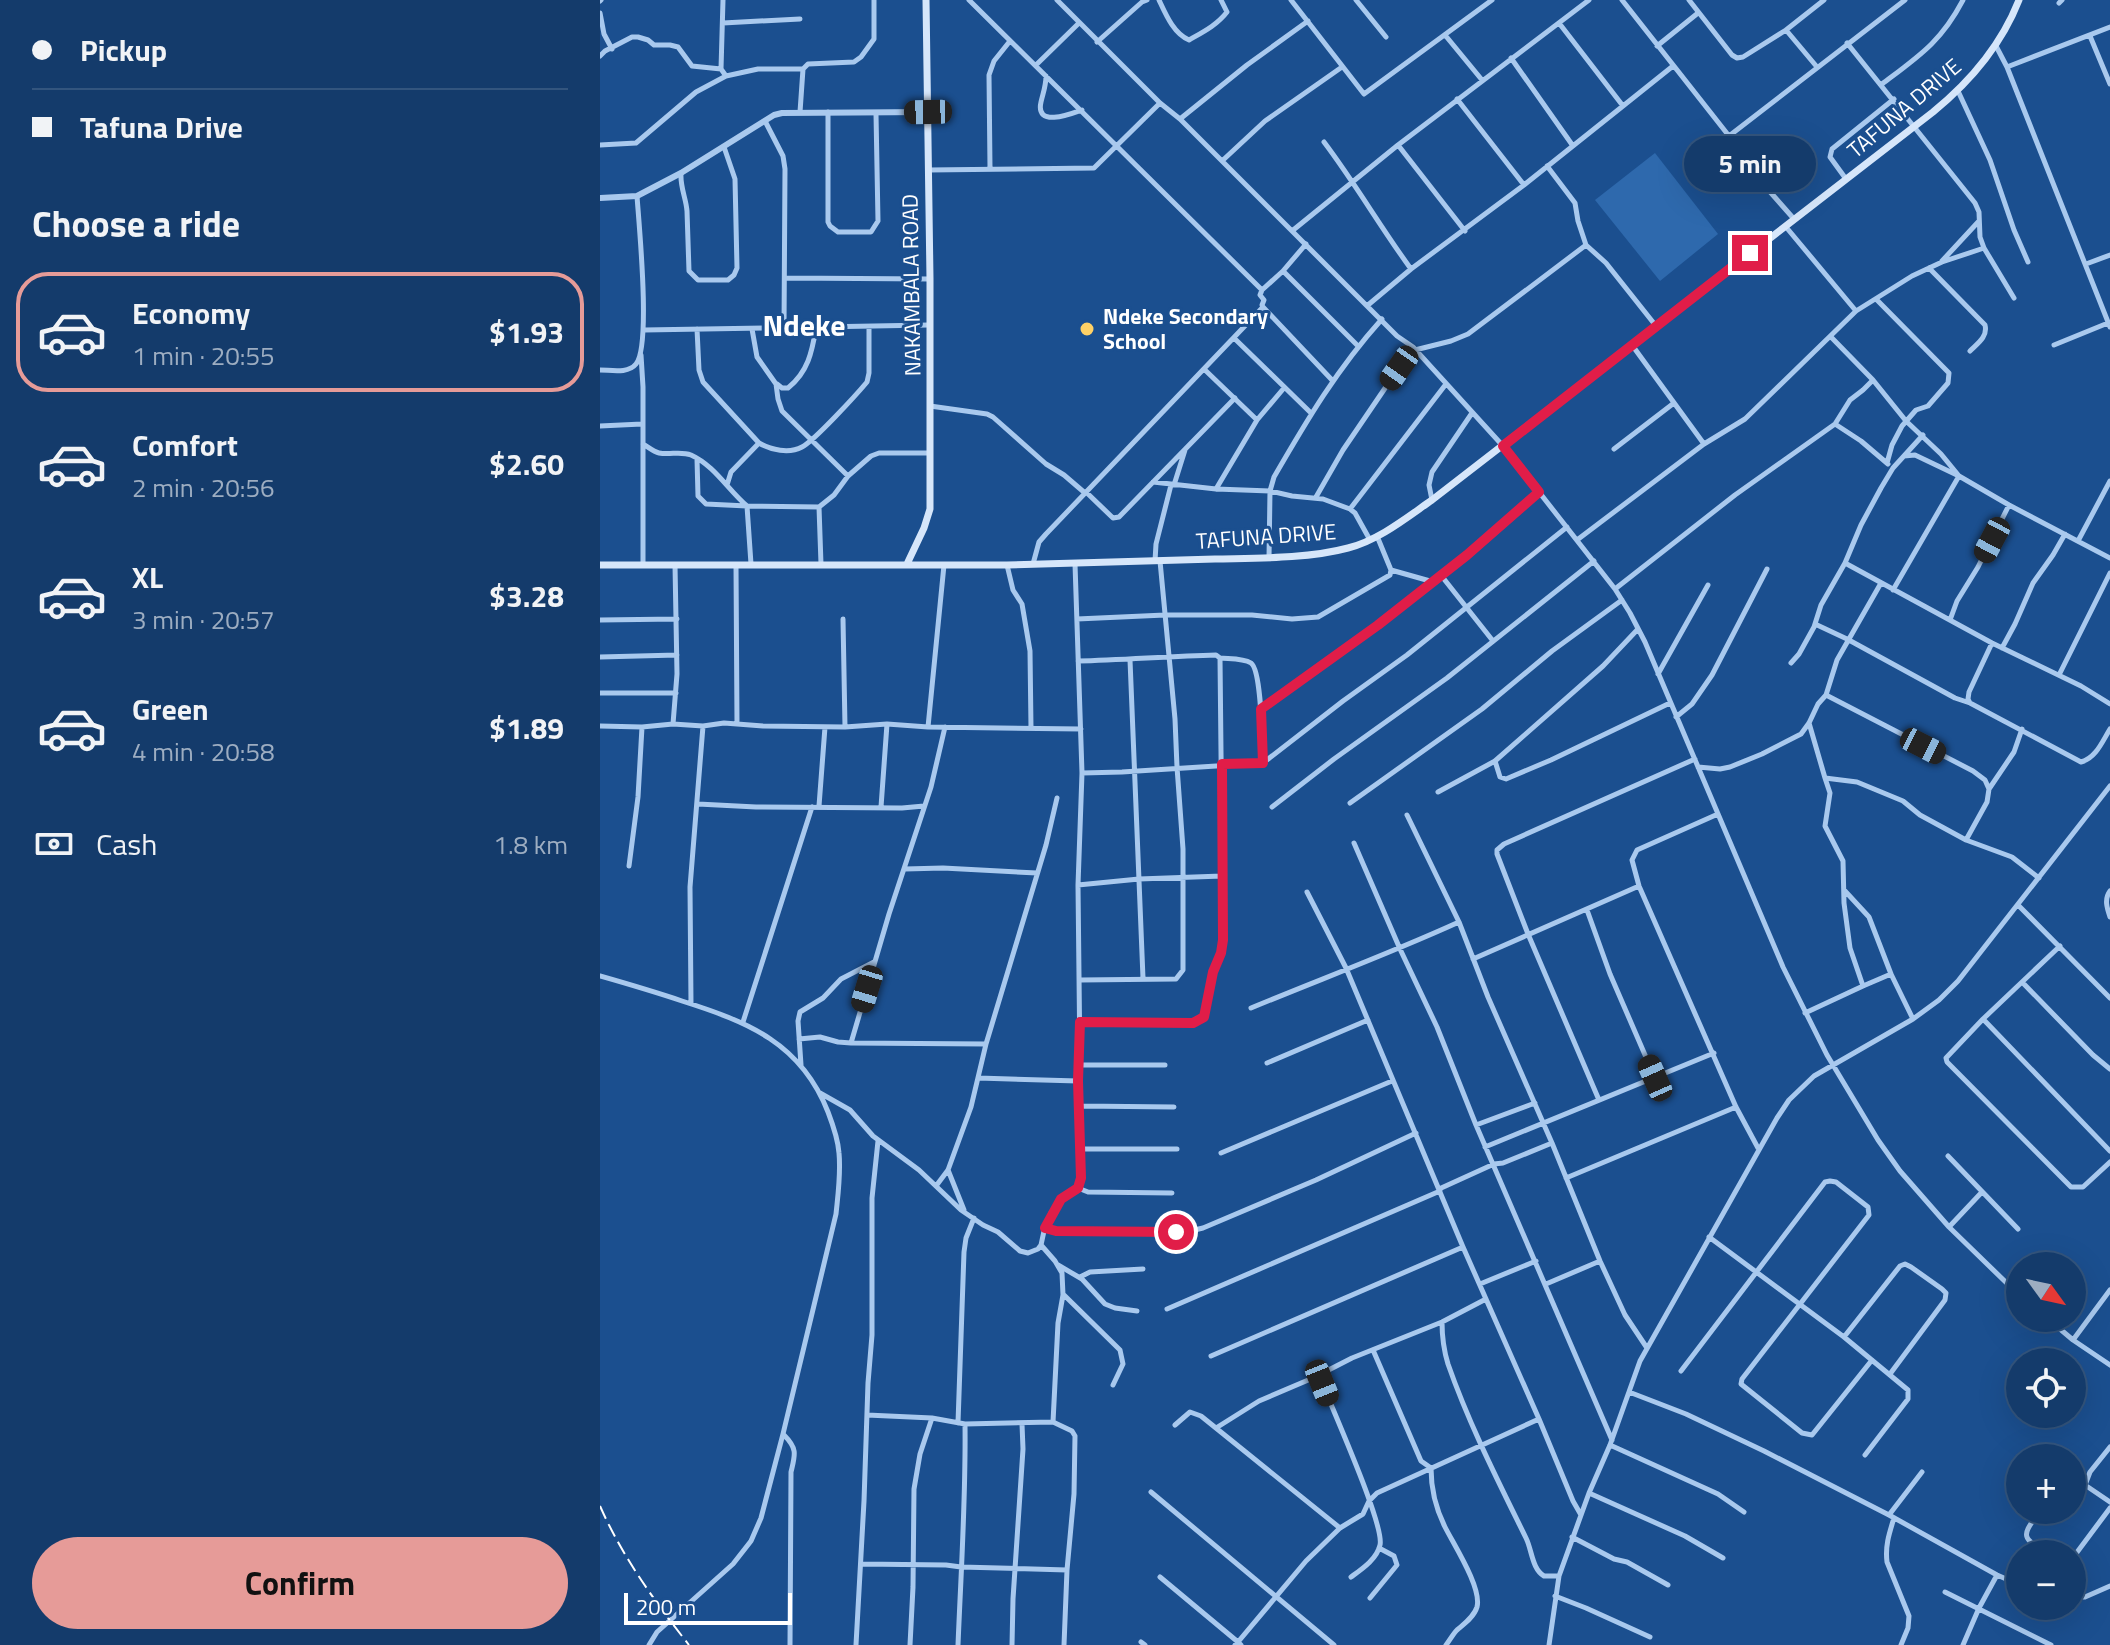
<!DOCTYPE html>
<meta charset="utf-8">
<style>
:root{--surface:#143b6b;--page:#214673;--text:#f1f3f6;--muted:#9dadc1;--line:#33557e;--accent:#e69b98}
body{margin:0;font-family:"Titillium Web",sans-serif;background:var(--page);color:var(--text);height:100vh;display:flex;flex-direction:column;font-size:30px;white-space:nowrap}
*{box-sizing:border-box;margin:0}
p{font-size:26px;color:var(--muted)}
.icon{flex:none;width:44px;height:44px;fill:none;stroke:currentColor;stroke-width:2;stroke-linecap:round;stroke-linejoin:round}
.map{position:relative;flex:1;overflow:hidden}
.drawer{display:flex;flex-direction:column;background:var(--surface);width:600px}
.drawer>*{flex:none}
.top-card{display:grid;align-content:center;height:176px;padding:0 32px;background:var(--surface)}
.needle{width:52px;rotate:123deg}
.fabs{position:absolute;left:1406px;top:1252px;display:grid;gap:16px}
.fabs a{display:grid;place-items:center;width:80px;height:80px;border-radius:50%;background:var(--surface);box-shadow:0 8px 32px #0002,0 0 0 2px var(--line);font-size:40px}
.scale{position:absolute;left:24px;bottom:20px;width:168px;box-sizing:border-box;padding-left:8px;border:4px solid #fff;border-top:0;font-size:22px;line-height:28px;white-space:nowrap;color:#fff;-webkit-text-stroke:6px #1b4f8f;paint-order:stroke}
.end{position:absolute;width:36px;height:36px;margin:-18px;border:10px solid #e11d48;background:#fff;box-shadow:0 0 0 4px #fff}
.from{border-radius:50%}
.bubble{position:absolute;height:56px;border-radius:28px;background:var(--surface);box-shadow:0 8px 32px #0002,0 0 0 2px var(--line);font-size:26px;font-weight:700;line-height:56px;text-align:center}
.car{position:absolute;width:24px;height:48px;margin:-24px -12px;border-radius:10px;box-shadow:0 0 6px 2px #0007;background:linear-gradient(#222 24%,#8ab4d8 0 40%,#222 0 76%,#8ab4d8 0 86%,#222 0)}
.top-card b{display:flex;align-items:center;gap:28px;height:76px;font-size:30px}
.top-card b+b{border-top:2px solid var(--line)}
.top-card i{width:20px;height:20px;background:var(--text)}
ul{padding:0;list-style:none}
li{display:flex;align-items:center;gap:24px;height:120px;margin:0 16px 12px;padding:0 16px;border:4px solid transparent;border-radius:32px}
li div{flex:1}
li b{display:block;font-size:30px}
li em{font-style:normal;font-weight:700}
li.on{border-color:var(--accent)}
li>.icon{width:72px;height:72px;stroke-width:1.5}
h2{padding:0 32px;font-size:36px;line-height:96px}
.pay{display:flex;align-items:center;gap:20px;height:88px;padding:0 32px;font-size:30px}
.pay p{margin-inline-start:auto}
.button{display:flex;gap:16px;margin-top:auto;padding:16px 32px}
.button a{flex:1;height:92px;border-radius:48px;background:var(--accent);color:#111;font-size:32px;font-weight:700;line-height:92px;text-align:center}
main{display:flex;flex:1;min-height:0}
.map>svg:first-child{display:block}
.green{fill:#2e69ad}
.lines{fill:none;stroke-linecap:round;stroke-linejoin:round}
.minor{stroke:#a9c9ee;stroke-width:5}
.tertiary{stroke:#a9c9ee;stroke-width:6}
.secondary{stroke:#d6e6fa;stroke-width:7}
.rail{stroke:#fff;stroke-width:2;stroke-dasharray:14 6;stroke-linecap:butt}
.route{stroke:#e11d48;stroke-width:10}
.poi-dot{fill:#ffd166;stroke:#1b4f8f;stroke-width:3}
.labels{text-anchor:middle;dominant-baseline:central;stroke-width:6;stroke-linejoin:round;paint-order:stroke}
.street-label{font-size:22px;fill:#fff;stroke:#1b4f8f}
.poi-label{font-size:22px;font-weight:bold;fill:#fff;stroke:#1b4f8f;text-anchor:start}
.district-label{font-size:30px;font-weight:bold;fill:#fff;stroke:#1b4f8f}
</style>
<main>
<section class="drawer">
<div class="top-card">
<b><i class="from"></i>Pickup</b>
<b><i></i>Tafuna Drive</b>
</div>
<h2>Choose a ride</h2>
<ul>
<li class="on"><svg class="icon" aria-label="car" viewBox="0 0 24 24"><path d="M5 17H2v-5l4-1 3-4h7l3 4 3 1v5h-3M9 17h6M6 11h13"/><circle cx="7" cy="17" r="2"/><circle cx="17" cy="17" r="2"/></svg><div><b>Economy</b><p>1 min · 20:55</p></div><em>$1.93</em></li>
<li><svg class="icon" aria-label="car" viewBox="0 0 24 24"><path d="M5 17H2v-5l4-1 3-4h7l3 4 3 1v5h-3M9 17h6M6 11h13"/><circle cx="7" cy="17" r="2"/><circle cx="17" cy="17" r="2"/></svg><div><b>Comfort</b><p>2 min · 20:56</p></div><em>$2.60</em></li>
<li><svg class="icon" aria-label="car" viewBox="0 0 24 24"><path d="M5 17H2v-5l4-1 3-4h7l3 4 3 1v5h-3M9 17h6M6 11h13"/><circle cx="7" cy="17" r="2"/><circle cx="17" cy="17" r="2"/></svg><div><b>XL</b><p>3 min · 20:57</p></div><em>$3.28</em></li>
<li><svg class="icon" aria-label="car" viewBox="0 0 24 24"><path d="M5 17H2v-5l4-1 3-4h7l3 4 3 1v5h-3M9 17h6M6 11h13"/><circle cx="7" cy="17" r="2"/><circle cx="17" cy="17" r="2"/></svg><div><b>Green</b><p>4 min · 20:58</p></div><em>$1.89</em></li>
</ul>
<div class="pay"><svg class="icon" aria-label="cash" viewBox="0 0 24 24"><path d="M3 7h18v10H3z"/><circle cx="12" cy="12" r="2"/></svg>Cash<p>1.8 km</p></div>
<div class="button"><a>Confirm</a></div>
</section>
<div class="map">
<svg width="1510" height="1645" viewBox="0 0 1510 1645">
<rect width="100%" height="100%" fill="#1b4f8f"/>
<path class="green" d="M 1055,153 L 1118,234 L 1060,281 L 995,200 Z"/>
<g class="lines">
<path class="minor" d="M 369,0 L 662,290 L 683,271 L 706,244
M 457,0 L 560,103 L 580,119 L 797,336 L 813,347 L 903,446 L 1015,589 L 1030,613 L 1045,642 L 1183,967 L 1227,1055 L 1278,1140 L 1300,1171 L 1349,1227 L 1420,1296
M 559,0 C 566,15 574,34 589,40 C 603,32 617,25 627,12 L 621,0
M 691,0 L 764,94 L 892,0
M 756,0 L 786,37
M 1022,0 L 1129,136 L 1164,185 L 1194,219
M 1089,0 L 1132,55 L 1137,58 L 1143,57 L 1186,30 L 1224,0
M 0,1 L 1,0
M 1459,3 L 1462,0
M 0,13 L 4,34 L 12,49
M 123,23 L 200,19
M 959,23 L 1023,106 L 1073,66
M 1186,30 L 1217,67
M 845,35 L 882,80
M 1490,36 L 1510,84
M 497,42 L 542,2 L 547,0
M 1247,43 L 1375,203 L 1379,212 L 1380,237 L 1384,248 L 1414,298
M 1057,46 L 1098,13
M 1396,46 L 1407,67 L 1510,327
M 0,56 L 5,51 L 32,37 L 38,37 L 48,40 L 54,45 L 70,45 L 78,47 L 92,66 L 121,69 L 126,76
M 911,58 L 973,146
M 436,65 L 479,23
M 1407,67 L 1510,27
M 121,69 L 123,0
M 446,76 C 446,86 443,93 441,102 C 435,128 471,114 482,110
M 1282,84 C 1319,56 1341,42 1363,0
M 1358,91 L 1390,160 L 1414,230 L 1428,262
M 857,99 L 924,185
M 200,112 L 203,69
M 228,112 L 228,222 L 230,226 L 238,232 L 271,232 L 278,221 L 276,114
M 580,119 L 647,65 L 708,21
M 165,121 L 183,156 L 185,169 L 184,328
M 1129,136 L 1305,0
M 724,142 C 755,183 781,228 811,269
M 0,145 L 36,143 L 96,92 L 126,76 L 158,69 L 203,69 L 208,64 L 254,62 L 261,57 L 274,39 L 274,0
M 798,145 L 865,231
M 622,161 L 665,121 L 742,67
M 947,166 L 975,203 L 978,221 L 986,245 L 1006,263 L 1056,326
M 390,168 L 389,75 L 394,61 L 410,41
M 328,170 L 494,168 L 560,103
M 81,173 C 80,187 86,198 87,211 L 89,271 L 98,280 L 128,280 L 134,275 L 137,268 L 135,179 L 124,147
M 1246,179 L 1230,157 L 1232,149 L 1294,99
M 1186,227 L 1256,311
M 692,231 L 798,145 L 989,0
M 1342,261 L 1379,221
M 1486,264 L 1510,255
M 1329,268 L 1385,325 C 1388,337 1377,344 1370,351
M 683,271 L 758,346
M 185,278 L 330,279
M 1276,299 L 1349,373 L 1348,383 L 1328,406 L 1316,410 L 1302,426 L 1292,445 L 1287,463
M 768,305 L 811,269 L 924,185 L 1023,106
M 663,307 L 732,380
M 97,329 L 99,370 L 103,382 L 159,443 C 171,450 189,454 202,447 C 214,441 257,394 267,382 L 269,373 L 269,327
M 152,329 L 157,357 L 176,384 L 178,399 L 182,411 L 248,476
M 44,330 L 329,325
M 1231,337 L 1273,380 L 1306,421 L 1341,454 L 1359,476 L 1293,590
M 634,338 L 711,413
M 1032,345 L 1104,444
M 1454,345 L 1508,323
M 815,350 L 851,341 L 868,334 L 986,245
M 41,355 L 43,387 L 43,564
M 0,370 C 11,370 28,374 36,364 C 51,346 39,225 37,196
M 605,370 L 657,420
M 177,384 L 182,388 L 188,388 C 208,372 212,352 216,328
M 330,406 L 387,414 L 393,417 L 446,464 L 464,475 L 485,493
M 1235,424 L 1261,441 L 1288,464
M 0,426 L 42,424
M 43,444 C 48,447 54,452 59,453 C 70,455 81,451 91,455 C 115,466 128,490 147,506 L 151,564
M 1014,449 L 1074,403
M 1304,456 L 1315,455 L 1359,476 L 1409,505 L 1510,558
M 97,459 L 98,496 L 106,504 L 147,506 L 219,507 L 234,495 L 248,476 L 271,456 L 279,453 L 329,453
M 553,482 L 616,489 L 670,491 L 692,496 L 723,499 L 750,509 L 755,513 L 770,540
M 127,485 L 131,472 L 159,443
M 574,485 L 585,450
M 616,489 L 657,420 L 684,388
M 486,492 L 513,518 L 519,517 L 635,398
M 716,497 L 743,450 L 813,347
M 832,500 L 829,485 L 832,472 L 872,413
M 219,507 L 221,564
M 750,509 L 846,384
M 977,540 L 1104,444 L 1145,419 L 1256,311 L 1312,276 L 1342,262 L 1384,248
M 1478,541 L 1510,481
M 669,558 L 670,491 L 674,477 C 707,420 737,369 782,319
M 555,561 L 556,544 L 571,485
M 1245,563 L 1392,643 L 1481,686 L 1510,704
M 433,564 L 439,542 L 446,534 L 663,307 L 662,305 L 664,300 L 660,295 L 662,290
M 136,565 L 137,724
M 407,565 L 413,590 L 422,604 L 430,651 L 431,728
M 791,570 L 830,581
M 840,574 L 893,641
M 1015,589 L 1135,495 L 1235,424 L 1250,400 L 1263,390 L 1273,380
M 243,619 L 245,727
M 477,619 L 565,615 L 652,615 L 692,619 L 718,617 L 790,575 L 791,570 L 777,536
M 0,620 L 77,619
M 1350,620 L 1357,601 L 1378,567 L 1409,505
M 1215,624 L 1247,639 L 1355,698 L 1370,703
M 1392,643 L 1369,692 L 1368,699 L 1370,703 L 1481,762 C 1496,758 1502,742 1510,729
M 1402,648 L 1415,624 L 1433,583 L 1453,555 L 1465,534
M 0,657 L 77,655
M 620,658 C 629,659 643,658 651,663 C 662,671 662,745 663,763
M 530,660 L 543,978
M 478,661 C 524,660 570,656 616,655 L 620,658 L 623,940 L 621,953 L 613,972 L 604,1017 L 593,1023 L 480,1022
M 1191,663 L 1199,654 L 1214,627 L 1221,605 L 1245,563 L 1261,525 L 1281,488 L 1293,468 L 1323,435
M 1058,674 L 1108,585
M 1459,675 L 1510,573
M 0,693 L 76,693
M 1226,695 L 1373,771 L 1385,780 L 1389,789
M 661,709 L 778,625 L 867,555 L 939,492
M 1076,717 L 1092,704 L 1112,675 L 1167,569
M 1209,723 L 1225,778 L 1257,782 L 1303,801 L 1320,815 L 1366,840 L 1412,857 L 1439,878
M 73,724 L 77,674 L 75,565
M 0,726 L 42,727 L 73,724 L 103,726 L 124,723 L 163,726 L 245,727 L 287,724 L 328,727 L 481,729
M 328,727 L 344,565
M 895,761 L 900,777 L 906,779 L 951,760 L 1070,703
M 1098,767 L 1120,769 L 1130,767 L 1162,754 L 1201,734 L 1209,723 L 1218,704 L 1226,695 L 1237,660 L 1281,583
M 482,773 L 522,772 L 663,763 L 743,701 L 807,655 L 967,527
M 838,792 L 895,761 L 1003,666 L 1038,629
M 750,803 L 882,709 L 952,651 L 1022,600
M 98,804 L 156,807 L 302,808 L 324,806
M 219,806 L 225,727
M 281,807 L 287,724
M 672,807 L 734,759 L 847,678 L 994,561
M 1118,814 L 1037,850 L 1032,860 L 1039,886 L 1136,1107 L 1158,1148
M 807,815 L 859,922 L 888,997 L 952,1143 L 1000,1261 L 1025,1315 L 1047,1348
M 1366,840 L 1387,802 L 1389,789 L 1414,752 L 1422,729
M 754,843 L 800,949 L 837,1027 L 876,1125 L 1012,1440
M 29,866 L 38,797 L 42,727
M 305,869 L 343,868 L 437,873
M 478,885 L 539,879 L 622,876
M 1245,891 L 1269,917 L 1291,974 L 1263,986
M 1510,891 C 1504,899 1507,908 1510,917
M 707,892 L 746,968 L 863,1247 L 939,1419 L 973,1501 L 981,1515
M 1418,905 L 1510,998
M 987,910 L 1010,974 L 1055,1078
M 1460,946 L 1383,1019 L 1346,1058 L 1347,1062 L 1471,1187 L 1483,1187 L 1510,1162
M 873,959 L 1039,886
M 1291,974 L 1313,1019
M 0,976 C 28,984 55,992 82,1001 C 148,1022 201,1043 228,1112 C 233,1125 238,1139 239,1153 C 241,1174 238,1194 236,1214 L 183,1434 L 161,1518 L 151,1541 L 133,1564 L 57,1632 L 49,1645
M 480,980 L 576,979 L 583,970 L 583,849 L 577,767 L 575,719 L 560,561
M 1422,982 L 1493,1055 L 1510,1069
M 91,1004 L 90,887 L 103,726
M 651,1008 C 721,979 791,953 859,922
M 1205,1013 L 1263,986 L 1250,948 L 1244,903 L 1243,861 L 1225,826 L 1230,793 L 1225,778
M 1383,1019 L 1510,1151
M 143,1022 L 212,807
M 199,1039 L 220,1037 L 238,1042 L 251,1043 L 386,1044
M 251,1043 L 289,914 L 331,787 L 345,727
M 667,1063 L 768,1020
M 201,1065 L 198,1021 L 200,1012 L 223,998 L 241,979 L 274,962
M 480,1065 L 565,1065
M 378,1078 L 478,1081
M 220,1093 L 250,1110 L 273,1136 L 319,1170 L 361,1210 L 383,1225 L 398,1232 L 420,1251 L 428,1253 L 438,1249 L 441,1245 L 444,1231 L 451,1213 L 461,1199 L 478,1188 L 482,1168 L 480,1149 L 478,1081 L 480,1065 L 478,885 L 482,773 L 475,564
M 999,1100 L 928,934 L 897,854 L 897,850 L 904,844 L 1095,759
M 480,1106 L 574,1107
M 876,1125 L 935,1103
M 885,1147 L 1114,1053
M 480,1149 L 577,1149
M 621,1153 L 792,1081
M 1348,1156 L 1418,1229
M 348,1170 L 364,1210
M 966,1178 L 1136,1107
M 336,1186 L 348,1170 L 371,1107 L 386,1044 L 446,845 L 457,798
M 478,1188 L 488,1192 L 572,1193
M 839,1189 L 894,1164 L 903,1163 L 952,1143
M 1349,1227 L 1382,1192
M 445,1228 L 456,1231 L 586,1232 L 603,1228 L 716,1180 L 816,1133
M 1109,1237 L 1244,1337 L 1308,1390 L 1308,1399 L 1265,1455
M 441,1245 L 455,1261 L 462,1273 L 463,1295 L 458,1323 L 453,1422
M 458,1265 L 482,1279 L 505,1304 L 515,1308 L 537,1311
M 480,1277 L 490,1272 L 543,1269
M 880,1284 L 936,1261
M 946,1284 L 1000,1261
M 464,1295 L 520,1350 L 523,1364 L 513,1385
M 567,1309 L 840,1191
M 1447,1318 L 1473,1340 L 1510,1365
M 842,1322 C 842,1337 844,1351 848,1364 C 869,1424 898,1481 926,1538 C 932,1550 932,1569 944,1576 L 959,1576
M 1244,1337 L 1300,1266 L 1305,1264 L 1311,1267 L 1342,1289 L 1346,1293 L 1345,1300 L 1290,1374
M 1473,1340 L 1510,1290
M 773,1350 L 821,1461 L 831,1468 C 831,1490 835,1507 845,1527 C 854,1545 882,1588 877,1607 C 874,1617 864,1624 857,1630 C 853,1634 850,1640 846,1645
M 611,1356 L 863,1247
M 1081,1371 L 1225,1182 L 1230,1181 L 1236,1182 L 1268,1207 L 1269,1215 L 1142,1379 L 1141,1384 L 1202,1433 L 1212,1435 L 1272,1360
M 719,1375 C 729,1402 785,1525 780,1545 C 777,1559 762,1569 751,1577
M 1029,1392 L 1086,1414 L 1164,1451 L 1289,1515 L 1397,1575 L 1420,1585
M 267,1415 L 332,1418 L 365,1424 C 366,1498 361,1571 358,1645
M 358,1423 L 364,1252 L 366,1238 L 374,1218
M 365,1424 L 453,1422 L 472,1431 L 475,1436 L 474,1494 L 467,1570 L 464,1645
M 575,1425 L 590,1412 L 601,1416 L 740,1528
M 616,1428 L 659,1401 L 713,1378 L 752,1358 L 842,1322 L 886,1299
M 184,1435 C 198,1449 195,1455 191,1472 L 190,1645
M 1010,1445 L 1118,1494 L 1144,1512
M 1472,1480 L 1485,1485 L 1510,1502
M 1485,1485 L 1490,1472 L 1510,1447
M 551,1492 L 734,1645
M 989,1493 L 1085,1536 L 1123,1558
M 1440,1510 C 1423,1536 1419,1535 1446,1554
M 1289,1515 L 1322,1472
M 1294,1518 C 1289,1534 1285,1546 1287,1562 L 1309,1616 L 1308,1628 L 1301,1645
M 972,1537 L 1014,1559 L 1027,1562 L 1068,1585
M 1472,1559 L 1510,1508
M 261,1564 L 346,1565 L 361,1567 L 467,1570
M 560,1577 L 638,1642 L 706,1561 L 740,1528 L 763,1514 L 769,1501 L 777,1493 L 939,1419
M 1345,1592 L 1451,1645
M 955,1596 L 986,1608 L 1050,1637
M 1472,1597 L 1485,1597 L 1510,1586
M 770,1598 L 797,1565 L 794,1556 L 779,1548
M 541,1642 L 545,1645
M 256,1645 L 264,1501 L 268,1383 L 272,1335 L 272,1198 L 278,1141
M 310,1645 L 313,1587 L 314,1489 L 320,1454 L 332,1418
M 412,1645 L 413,1599 L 423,1449 L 422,1424
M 635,1645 L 638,1642 L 641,1645
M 949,1645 L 959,1576 L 989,1493 L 1010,1445 L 1040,1361 L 1177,1118 L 1189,1100 L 1214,1076 L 1313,1019 L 1339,1000 L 1358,981 L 1510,786
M 1363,1645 L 1379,1608 L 1397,1575"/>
<path class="tertiary" d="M 0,198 L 37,196 L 81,173 L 174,115 L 182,113 L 328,112"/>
<path class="secondary" d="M 307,564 L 324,528 L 330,509 L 330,279 L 326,0
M 0,565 L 407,565 C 476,563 546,561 615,559 C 656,558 707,559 748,548 C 779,540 806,518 832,500 L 1333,112 C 1371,81 1401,46 1419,0"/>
<path class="rail" d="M 0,1506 C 22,1556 55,1602 89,1645"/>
</g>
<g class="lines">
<path class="route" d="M 576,1232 L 456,1231 L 445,1228 L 461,1199 L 478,1188 L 481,1178 L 478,1081 L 480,1022 L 593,1023 L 604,1017 L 613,972 L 621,953 L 623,940 L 622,764 L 663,763 L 661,709 L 778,625 L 867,555 L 939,492 L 903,446 L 1150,253"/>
</g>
<circle class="poi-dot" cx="487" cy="329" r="8"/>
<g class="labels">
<g class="street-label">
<text transform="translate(1304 108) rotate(-40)">TAFUNA DRIVE</text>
<text transform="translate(311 285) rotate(-91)">NAKAMBALA ROAD</text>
<text transform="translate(666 536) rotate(-4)">TAFUNA DRIVE</text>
</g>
<g class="poi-label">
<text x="503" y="316">Ndeke Secondary<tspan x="503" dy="25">School</tspan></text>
</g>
<g class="district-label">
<text x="204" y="325">Ndeke</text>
</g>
</g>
</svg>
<div class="fabs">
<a><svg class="needle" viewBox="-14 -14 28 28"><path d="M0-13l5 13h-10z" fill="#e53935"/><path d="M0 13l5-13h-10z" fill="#9dadc1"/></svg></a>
<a><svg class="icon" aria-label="locate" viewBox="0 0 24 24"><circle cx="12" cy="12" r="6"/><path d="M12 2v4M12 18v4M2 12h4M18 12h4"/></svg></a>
<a>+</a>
<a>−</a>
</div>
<div class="scale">200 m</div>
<i class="end from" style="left:576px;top:1232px"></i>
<i class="end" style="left:1150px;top:253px"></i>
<div class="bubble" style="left:1084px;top:136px;width:132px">5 min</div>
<i class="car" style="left:328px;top:112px;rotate:269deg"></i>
<i class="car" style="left:799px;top:368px;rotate:215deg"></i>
<i class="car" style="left:1392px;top:540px;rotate:208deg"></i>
<i class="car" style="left:1323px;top:746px;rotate:117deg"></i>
<i class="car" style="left:267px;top:989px;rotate:197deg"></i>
<i class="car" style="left:1055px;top:1078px;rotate:336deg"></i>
<i class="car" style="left:722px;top:1383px;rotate:158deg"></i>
</div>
</main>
